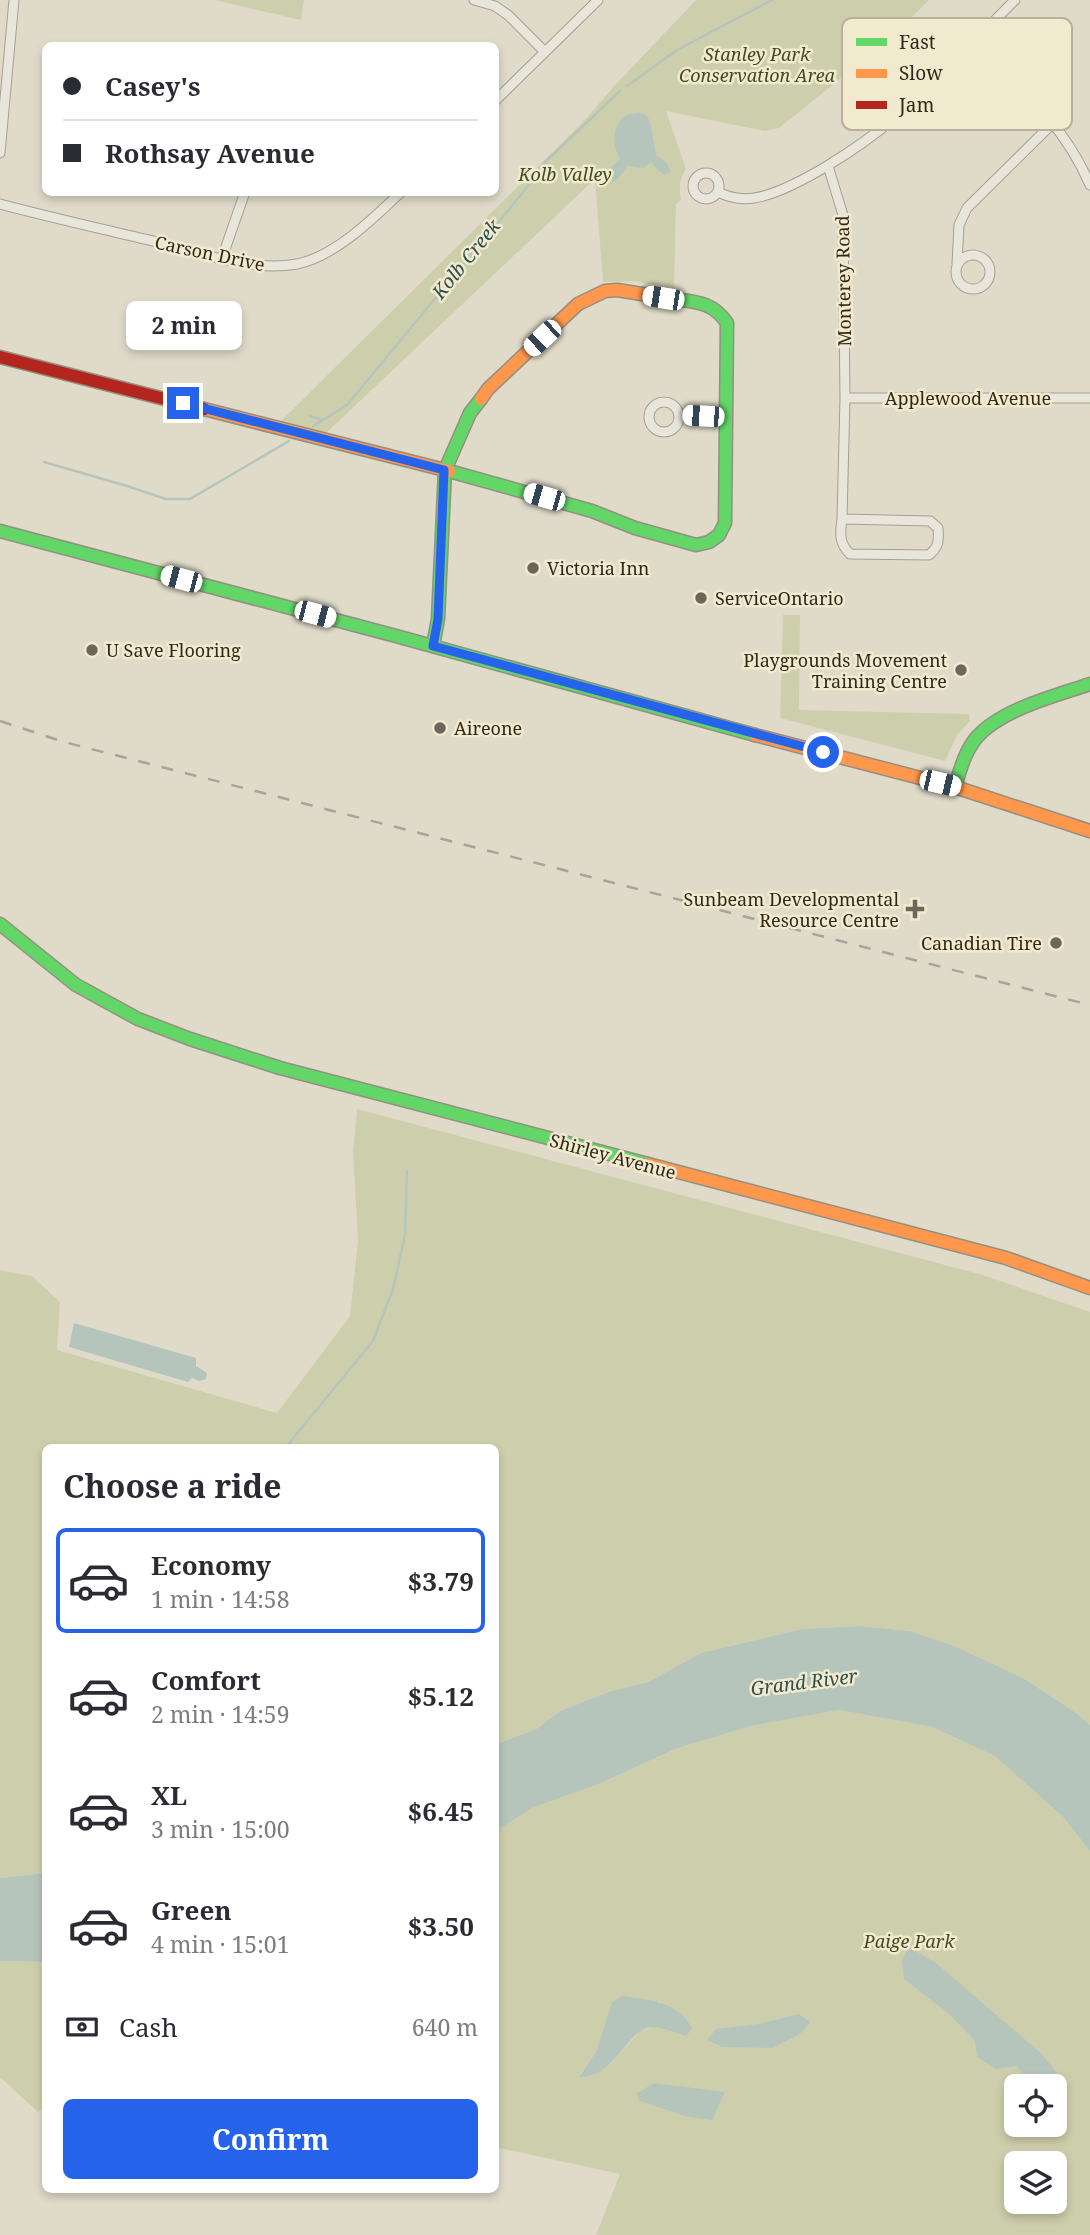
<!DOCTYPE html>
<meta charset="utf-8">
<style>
:root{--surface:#fff;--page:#f2f2f3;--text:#2b2b33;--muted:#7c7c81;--line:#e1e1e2;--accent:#2563eb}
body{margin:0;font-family:"Noto Serif",serif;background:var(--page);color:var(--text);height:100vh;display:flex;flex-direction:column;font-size:26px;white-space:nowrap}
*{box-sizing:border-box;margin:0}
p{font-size:23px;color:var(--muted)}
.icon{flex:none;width:38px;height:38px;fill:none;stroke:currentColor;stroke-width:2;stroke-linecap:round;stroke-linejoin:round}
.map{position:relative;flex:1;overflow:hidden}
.drawer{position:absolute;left:42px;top:1444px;width:457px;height:749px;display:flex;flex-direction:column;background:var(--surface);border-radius:10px;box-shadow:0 4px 10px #0003}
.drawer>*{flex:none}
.top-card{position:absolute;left:42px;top:42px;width:457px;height:154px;border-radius:10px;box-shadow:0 4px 10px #0003;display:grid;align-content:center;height:154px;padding:0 21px;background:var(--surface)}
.buttons{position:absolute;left:1004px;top:2074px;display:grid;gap:14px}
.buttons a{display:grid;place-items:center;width:63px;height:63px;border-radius:10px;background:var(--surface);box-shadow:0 4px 10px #0003;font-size:35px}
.end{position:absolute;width:32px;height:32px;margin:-16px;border:9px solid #2563eb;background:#fff;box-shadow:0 0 0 4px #fff}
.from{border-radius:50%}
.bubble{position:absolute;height:49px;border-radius:10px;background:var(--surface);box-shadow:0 4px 10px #0003;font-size:23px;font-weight:700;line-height:49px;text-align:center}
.car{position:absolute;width:21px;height:42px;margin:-21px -10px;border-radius:9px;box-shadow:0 0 5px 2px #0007;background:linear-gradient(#fff 24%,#345 0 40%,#fff 0 76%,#345 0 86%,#fff 0)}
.top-card b{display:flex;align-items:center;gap:24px;height:66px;font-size:26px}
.top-card b+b{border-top:2px solid var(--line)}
.top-card i{width:18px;height:18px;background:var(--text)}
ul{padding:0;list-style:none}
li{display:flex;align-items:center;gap:21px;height:105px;margin:0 14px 10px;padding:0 7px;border:4px solid transparent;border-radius:10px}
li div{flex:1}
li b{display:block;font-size:26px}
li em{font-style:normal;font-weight:700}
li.active{border-color:var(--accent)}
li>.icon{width:63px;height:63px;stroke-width:1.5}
h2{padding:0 21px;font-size:32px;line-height:84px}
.pay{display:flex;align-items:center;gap:18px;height:77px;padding:0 21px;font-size:26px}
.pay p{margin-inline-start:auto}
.action{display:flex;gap:14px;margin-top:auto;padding:14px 21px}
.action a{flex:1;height:80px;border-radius:10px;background:var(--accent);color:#fff;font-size:28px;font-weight:700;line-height:80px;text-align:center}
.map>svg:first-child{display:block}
.green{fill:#cdcfac;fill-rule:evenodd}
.water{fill:#b5c5bc}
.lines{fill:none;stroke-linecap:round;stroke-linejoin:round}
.stream{stroke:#b5c5bc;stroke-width:2.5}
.street-casing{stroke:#a59f93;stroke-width:11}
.fast-casing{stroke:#948f82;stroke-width:15}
.slow-casing{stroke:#948f82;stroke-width:15}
.jam-casing{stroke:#948f82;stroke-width:15}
.street{stroke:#e8e5da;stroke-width:9}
.fast{stroke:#63d668;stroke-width:12}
.slow{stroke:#ff974d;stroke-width:12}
.jam{stroke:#b3261e;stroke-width:12}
.rail{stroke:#a7a49b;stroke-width:2.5;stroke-dasharray:12 12;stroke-linecap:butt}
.route{stroke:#2563eb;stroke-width:9}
.poi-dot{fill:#6e6759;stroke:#f2eace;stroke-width:2.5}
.labels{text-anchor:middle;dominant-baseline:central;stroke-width:5;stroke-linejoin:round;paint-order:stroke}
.park-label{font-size:18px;font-style:italic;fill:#404c25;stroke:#f2eace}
.street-label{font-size:18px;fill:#31281c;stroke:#f2eace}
.poi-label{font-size:18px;fill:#31281c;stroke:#f2eace;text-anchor:start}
.water-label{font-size:19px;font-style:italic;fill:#2d5050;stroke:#f2eace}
.key{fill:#f2eace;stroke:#b8b099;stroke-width:2}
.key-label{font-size:19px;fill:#31281c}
</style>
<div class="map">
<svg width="1090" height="2235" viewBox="0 0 1090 2235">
<rect width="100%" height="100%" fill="#e0dbc9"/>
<path class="green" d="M 214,0 L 304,0 L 301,20 Z
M 696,0 L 929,0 L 890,39 L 779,128 L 765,131 L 666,111 L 686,169 C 679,179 679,189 681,200 L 676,204 L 674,288 L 634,281 L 603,282 L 595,179 L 324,435 L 280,422 L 582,123 L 617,83 Z
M 783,615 L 800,615 L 799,710 L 969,714 L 970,721 L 957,735 L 945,761 L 780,718 Z
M 357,1109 L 983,1275 L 1090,1312 L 1090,1725 L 1075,1712 L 1023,1678 L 910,1631 L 860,1626 L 802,1629 L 701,1653 L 648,1682 L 611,1691 L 560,1711 L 538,1728 L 495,1745 L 495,1447 L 46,1447 L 45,1873 L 0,1878 L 0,1270 L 32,1276 L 60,1302 L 57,1350 L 277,1413 L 350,1316 L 358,1241 L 353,1153 Z
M 839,1710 L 932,1727 L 995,1756 L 1063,1817 L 1090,1851 L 1090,2235 L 596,2235 L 620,2174 L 495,2147 L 495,1832 L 532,1808 L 599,1784 L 675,1749 L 751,1726 ZM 660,2001 L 653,2027 L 641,2030 L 611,2064 L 579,2076 L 597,2050 ZM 1017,2086 L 1055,2086 L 1055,2124 L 1017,2124 ZM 1017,2163 L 1055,2163 L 1055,2202 L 1017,2202 Z
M 0,1961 L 45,1962 L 46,2106 L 38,2112 L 0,2077 Z"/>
<path class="water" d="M 640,113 L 646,115 L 650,121 L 656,155 L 667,163 L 671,172 L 665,175 L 659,171 L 651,162 L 643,168 L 628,166 L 616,181 L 612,181 L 606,174 L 607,171 L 620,159 C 612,145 611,124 627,115 C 631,113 635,114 640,113 Z
M 74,1323 L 196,1358 L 196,1366 L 207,1373 L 206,1379 L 199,1381 L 192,1378 L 188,1382 L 69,1347 Z
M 860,1626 L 910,1631 L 956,1647 L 1023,1678 L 1075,1712 L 1090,1725 L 1090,1851 L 1063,1817 L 995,1756 L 932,1727 L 839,1710 L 751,1726 L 675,1749 L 599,1784 L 532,1808 L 495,1832 L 495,1745 L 538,1728 L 560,1711 L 611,1691 L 648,1682 L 701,1653 L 802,1629 Z
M 45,1873 L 45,1962 L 0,1961 L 0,1878 Z
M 909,1947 L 936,1963 L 1042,2054 L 1060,2077 L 1059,2125 L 1055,2123 L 1055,2086 L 1032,2086 L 1027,2077 L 1016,2066 L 995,2069 L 977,2057 L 975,2041 L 949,2014 L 904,1979 L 902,1960 Z
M 622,1996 C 647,1999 681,2002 692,2029 L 686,2036 C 676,2033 664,2028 653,2027 C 628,2026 617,2078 579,2077 L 597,2050 L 612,2002 Z
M 799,2014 L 810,2022 L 801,2033 L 773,2048 L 722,2047 L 707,2040 L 716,2029 L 758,2024 Z
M 654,2083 L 725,2092 L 712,2120 L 688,2117 L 640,2101 L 636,2094 Z"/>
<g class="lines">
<path class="stream" d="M 627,86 L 677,50 L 772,0
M 310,416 L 322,420
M 313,426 L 347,405 L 525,190 L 544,163 L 620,91
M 44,462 L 127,486 L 166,499 L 190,499 L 289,441
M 286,1447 L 373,1341 L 393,1289 L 405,1235 L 407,1171"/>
<g class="street-casing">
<path id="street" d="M 474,0 L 495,6 L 508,15 L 545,52
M 973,42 C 1020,88 1063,122 1090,185
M 495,101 L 598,0
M 0,153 L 14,0
M 828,166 L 843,215 L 845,398 L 842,519 C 840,534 839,543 850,554 L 929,555 C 939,547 939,540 938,528 L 930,521 L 842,519
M693 186a13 13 0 1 1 26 0a13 13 0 1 1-26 0Z
M 718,192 C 730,198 741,200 754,198 C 793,192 863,145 893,119 C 935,83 975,40 1015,0
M 0,204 C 53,218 107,230 161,243 C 204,254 252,272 297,264 C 334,257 374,218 401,192
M956 272a17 17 0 1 1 34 0a17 17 0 1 1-34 0Z
M 222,258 L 245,192
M 957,264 L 959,225 L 967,208 L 1054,122
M 845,398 L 1090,398
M649 417a15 15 0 1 1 30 0a15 15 0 1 1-30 0Z
M 679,415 L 727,418"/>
</g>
<g class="fast-casing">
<path id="fast" d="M 449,471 L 592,511 L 635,528 L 696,545 L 709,542 L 719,535 L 725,523 L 727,323 C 712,300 692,302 667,298
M 0,531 L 396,636 L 755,735
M 433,646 L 438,619 L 445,470 L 470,413 L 481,399
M 955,787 C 960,770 965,751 977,737 C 1002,709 1055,696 1090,684
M 0,924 L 76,985 L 138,1019 L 190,1039 L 280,1068 L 648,1164"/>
</g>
<g class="slow-casing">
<path id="slow" d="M 481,399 L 488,389 L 578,304 L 605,291 L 617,290 L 667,298
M 204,409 L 449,471
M 755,735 L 955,787 L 1090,831
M 648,1164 L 1006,1258 L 1090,1288"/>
</g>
<g class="jam-casing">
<path id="jam" d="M 0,357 L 204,409"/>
</g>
<use href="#street" class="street"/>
<use href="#fast" class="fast"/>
<use href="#slow" class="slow"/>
<use href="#jam" class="jam"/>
<path class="rail" d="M 0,721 L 64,742 L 1090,1005"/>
</g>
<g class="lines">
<path class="route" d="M 183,403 L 444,470 L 438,619 L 433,646 L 823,752"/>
</g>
<g class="poi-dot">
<circle cx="533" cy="568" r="7"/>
<circle cx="701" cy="598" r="7"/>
<circle cx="92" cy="650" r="7"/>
<circle cx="961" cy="670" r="7"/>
<circle cx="440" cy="728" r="7"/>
<path d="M911.5 898.5h7v7h7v7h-7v7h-7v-7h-7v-7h7z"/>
<circle cx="1056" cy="943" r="7"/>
</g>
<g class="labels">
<g class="park-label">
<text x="757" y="54">Stanley Park<tspan x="757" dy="21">Conservation Area</tspan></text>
<text x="565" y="174">Kolb Valley</text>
<text x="909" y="1941">Paige Park</text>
</g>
<g class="street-label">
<text transform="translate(210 253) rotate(12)">Carson Drive</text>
<text transform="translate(843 281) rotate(-91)">Monterey Road</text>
<text x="968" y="398">Applewood Avenue</text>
<text transform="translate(613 1156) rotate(15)">Shirley Avenue</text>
</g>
<g class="poi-label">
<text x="547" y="568">Victoria Inn</text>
<text x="715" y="598">ServiceOntario</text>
<text x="106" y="650">U Save Flooring</text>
<text x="947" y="660" text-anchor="end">Playgrounds Movement<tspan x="947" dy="21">Training Centre</tspan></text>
<text x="454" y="728">Aireone</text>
<text x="899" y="899" text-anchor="end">Sunbeam Developmental<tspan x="899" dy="21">Resource Centre</tspan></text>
<text x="1042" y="943" text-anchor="end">Canadian Tire</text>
</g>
<g class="water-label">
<text transform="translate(466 259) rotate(-51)">Kolb Creek</text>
<text transform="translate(804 1682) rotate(-7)">Grand River</text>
</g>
</g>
<rect x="842" y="18" width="230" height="112" rx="10" class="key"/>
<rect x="856" y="38" width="31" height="8" fill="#63d668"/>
<rect x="856" y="69" width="31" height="9" fill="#ff974d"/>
<rect x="856" y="101" width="31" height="8" fill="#b3261e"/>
<g class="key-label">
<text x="899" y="49">Fast</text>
<text x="899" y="80">Slow</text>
<text x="899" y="112">Jam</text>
</g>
</svg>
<div class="buttons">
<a><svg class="icon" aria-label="locate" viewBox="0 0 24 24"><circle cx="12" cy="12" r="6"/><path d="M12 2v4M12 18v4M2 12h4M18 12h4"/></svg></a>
<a><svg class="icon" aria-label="layers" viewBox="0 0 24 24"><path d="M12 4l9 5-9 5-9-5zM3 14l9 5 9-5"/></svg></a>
</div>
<i class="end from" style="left:823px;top:752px"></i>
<i class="end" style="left:183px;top:403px"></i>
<div class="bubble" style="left:126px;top:301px;width:116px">2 min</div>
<i class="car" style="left:663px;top:298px;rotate:279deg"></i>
<i class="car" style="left:542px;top:338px;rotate:227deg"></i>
<i class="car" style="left:703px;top:416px;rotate:273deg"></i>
<i class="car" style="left:544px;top:497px;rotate:286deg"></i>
<i class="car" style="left:181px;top:579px;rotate:285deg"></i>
<i class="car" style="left:315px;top:614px;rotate:105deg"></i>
<i class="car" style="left:940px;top:783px;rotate:103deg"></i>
<div class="top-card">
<b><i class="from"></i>Casey's</b>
<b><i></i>Rothsay Avenue</b>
</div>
<section class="drawer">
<h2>Choose a ride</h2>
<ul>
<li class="active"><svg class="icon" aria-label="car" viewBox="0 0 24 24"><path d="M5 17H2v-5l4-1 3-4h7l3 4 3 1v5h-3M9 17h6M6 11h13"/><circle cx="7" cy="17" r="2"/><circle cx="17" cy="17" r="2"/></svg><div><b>Economy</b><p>1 min · 14:58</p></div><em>$3.79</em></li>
<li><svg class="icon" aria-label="car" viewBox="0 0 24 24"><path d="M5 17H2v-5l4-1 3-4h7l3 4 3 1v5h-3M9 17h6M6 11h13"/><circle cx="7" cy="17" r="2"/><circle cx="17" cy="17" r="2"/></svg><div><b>Comfort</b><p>2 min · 14:59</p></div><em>$5.12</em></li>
<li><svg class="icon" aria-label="car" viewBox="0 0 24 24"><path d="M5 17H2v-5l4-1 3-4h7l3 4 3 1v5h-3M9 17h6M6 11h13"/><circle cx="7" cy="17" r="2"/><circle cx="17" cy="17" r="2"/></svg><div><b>XL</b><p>3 min · 15:00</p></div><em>$6.45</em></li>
<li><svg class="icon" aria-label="car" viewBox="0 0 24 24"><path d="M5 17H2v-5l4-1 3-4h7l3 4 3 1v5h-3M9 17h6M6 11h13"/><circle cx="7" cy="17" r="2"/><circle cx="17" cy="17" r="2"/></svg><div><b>Green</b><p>4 min · 15:01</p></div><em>$3.50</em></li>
</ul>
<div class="pay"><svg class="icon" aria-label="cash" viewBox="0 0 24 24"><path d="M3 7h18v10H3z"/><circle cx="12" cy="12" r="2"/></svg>Cash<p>640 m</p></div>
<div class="action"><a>Confirm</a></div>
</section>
</div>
